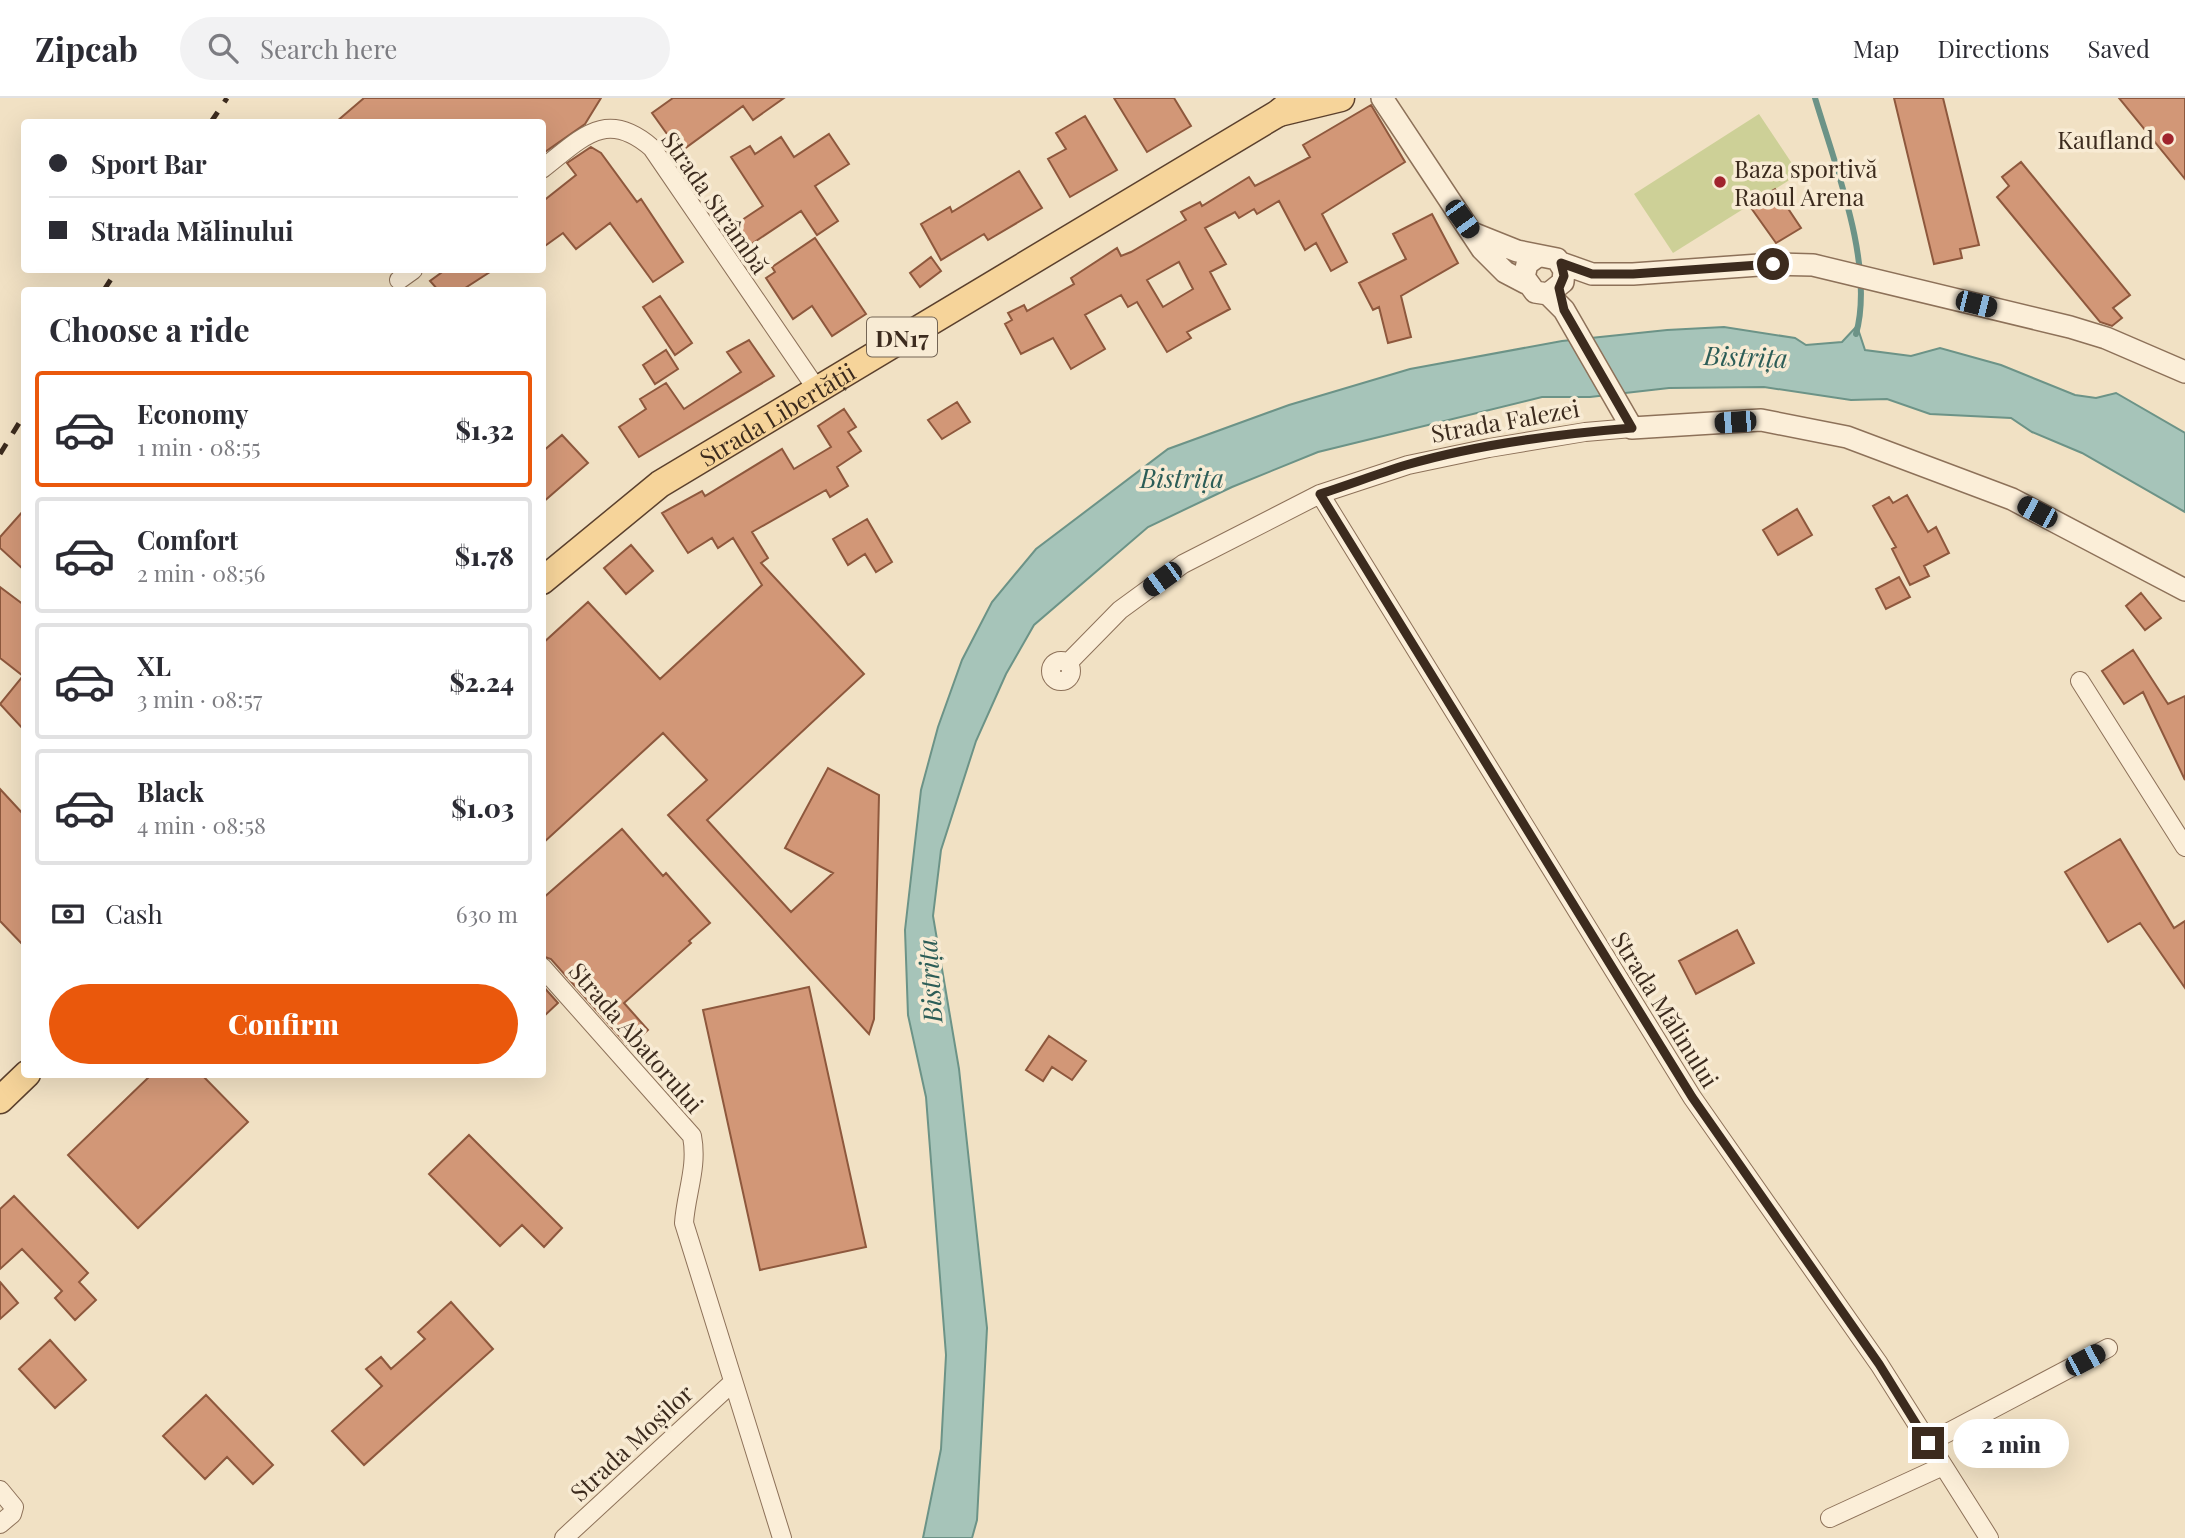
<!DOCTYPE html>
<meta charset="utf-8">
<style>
:root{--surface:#fff;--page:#f2f2f3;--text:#2b2b33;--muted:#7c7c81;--line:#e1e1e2;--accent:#ea580c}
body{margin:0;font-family:"Playfair Display",serif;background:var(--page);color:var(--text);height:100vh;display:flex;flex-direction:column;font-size:26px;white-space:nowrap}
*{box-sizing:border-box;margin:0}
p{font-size:23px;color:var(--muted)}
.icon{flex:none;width:38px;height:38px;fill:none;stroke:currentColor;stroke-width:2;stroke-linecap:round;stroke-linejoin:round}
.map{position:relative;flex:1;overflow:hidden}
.drawer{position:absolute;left:21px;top:189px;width:525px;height:791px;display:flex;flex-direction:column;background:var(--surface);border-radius:7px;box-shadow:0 7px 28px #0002}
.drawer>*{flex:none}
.guide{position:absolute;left:21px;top:21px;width:525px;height:154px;border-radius:7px;box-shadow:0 7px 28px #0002;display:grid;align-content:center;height:154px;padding:0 28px;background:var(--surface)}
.end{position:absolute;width:32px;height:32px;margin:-16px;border:9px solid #3c2b1e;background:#fff;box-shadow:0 0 0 4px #fff}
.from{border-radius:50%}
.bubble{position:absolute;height:49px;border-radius:24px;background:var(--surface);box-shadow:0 7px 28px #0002;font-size:23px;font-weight:800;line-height:49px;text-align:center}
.car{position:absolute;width:21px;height:42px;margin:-21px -10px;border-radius:9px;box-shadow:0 0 5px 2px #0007;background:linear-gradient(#222 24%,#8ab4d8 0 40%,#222 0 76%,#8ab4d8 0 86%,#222 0)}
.guide b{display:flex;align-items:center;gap:24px;height:66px;font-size:26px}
.guide b+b{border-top:2px solid var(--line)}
.guide i{width:18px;height:18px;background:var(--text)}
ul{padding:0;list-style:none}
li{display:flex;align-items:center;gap:21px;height:116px;margin:0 14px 10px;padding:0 14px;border:4px solid var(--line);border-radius:7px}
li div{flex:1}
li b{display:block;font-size:26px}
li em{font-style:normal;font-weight:800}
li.active{border-color:var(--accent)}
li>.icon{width:63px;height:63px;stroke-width:1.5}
h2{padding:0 28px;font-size:32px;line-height:84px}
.pay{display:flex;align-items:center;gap:18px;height:77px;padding:0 28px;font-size:26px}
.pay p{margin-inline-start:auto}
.button{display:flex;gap:14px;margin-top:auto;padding:14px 28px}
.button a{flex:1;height:80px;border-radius:42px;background:var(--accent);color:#fff;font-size:28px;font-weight:800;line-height:80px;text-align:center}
header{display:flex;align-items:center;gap:42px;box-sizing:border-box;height:98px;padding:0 35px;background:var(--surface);border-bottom:2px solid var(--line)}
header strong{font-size:33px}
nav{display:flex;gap:38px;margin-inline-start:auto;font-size:24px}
.search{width:490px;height:63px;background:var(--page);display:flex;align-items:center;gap:18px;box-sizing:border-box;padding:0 24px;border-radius:38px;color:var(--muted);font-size:26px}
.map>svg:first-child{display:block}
.green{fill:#cdd097}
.water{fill:#a6c4b9;stroke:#6c9387;stroke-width:2}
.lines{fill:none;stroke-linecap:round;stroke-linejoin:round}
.stream{stroke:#6c9387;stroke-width:6}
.building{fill:#d29777;stroke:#8e583d;stroke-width:2;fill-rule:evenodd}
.minor-casing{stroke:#8d7159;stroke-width:20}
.tertiary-casing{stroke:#8d7159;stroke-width:24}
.primary-casing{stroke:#5b402d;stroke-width:29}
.minor{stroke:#fbeed8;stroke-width:18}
.tertiary{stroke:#fbeed8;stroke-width:21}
.primary{stroke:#f6d49a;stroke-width:26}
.rail{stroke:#3c2b1e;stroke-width:5;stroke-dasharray:12 12;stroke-linecap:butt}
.route{stroke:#3c2b1e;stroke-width:9}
.poi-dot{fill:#a0242d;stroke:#f8ebd4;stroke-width:2.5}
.labels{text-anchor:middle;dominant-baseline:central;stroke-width:7;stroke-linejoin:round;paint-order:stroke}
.shield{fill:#f8ebd4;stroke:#746555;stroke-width:2}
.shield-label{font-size:23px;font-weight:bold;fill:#3c2b1e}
.poi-label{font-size:24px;fill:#3c2b1e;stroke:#f8ebd4;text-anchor:end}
.street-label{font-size:24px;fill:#3c2b1e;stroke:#f8ebd4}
.water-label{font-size:26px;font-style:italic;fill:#2c5d57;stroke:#f8ebd4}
</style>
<header>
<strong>Zipcab</strong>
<div class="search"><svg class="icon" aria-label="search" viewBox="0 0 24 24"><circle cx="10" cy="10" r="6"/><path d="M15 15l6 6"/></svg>Search here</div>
<nav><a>Map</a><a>Directions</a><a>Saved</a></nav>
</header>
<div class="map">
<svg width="2185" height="1440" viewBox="0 0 2185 1440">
<rect width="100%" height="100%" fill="#f1e1c4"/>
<path class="green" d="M 1759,16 L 1799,76 L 1673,155 L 1634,96 Z"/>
<path class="water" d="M 1857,228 L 1865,252 L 1911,258 L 1940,250 L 2001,267 L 2075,297 L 2096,300 L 2116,295 L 2185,335 L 2185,414 L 2082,355 L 2032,334 L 2011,320 L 1930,316 L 1887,301 L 1851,302 L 1764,289 L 1669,290 L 1590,299 L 1542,299 L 1318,354 L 1232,389 L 1148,429 L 1034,527 L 1006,576 L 976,643 L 941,752 L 933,818 L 959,971 L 987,1230 L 977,1422 L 972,1440 L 923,1440 L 941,1351 L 946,1257 L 926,999 L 908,917 L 905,832 L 921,692 L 938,629 L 962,562 L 992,504 L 1036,451 L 1168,351 L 1289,307 L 1410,271 L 1562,243 L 1667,232 L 1724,229 L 1795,240 L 1806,247 L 1842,244 Z"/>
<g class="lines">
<path class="stream" d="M 1815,0 C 1835,67 1875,168 1856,236"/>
</g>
<path class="building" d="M 364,0 L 601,0 L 585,26 L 542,56 L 542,24 L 336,24 Z
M 673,0 L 784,0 L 753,22 L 743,8 L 680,54 L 652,15 Z
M 1114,0 L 1174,0 L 1191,28 L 1147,54 Z
M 1894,0 L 1943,0 L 1979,147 L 1960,151 L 1962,160 L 1934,166 Z
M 2119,0 L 2185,0 L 2185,81 Z
M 1371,7 L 1405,64 L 1322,116 L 1347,164 L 1331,173 L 1316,145 L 1305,152 L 1279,103 L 1257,116 L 1254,111 L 1239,120 L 1235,114 L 1205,130 L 1226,166 L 1210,174 L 1230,211 L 1187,234 L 1191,240 L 1167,254 L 1137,204 L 1128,209 L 1121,197 L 1085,217 L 1105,251 L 1071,271 L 1053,240 L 1021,256 L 1005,226 L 1012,222 L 1008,215 L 1024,207 L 1027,213 L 1074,186 L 1071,180 L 1117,150 L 1121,158 L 1131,154 L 1186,122 L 1181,114 L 1200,104 L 1202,108 L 1249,79 L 1255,88 L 1310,59 L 1303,47 ZM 1179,164 L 1193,191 L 1163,209 L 1147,182 Z
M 1085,18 L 1117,72 L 1070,99 L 1048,61 L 1066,51 L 1056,35 Z
M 829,36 L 849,66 L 815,88 L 838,123 L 817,137 L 801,113 L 738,155 L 724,134 L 763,108 L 731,59 L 750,48 L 755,56 L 781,39 L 794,59 Z
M 591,49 L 601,55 L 637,104 L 641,101 L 683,164 L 653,184 L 610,125 L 576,151 L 563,135 L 542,150 L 542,104 L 576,77 L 567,65 Z
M 2021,64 L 2130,197 L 2113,210 L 2122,220 L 2112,228 L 2100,224 L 1997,99 L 2009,88 L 2002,79 Z
M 1019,73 L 1042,110 L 988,142 L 984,136 L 941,162 L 921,126 L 950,109 L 952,114 Z
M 1775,91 L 1801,130 L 1776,145 L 1749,107 Z
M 1432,116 L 1458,165 L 1401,198 L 1411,239 L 1388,245 L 1379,209 L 1373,212 L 1359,185 L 1406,161 L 1393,136 Z
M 815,140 L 866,216 L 832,238 L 812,208 L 793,221 L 766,180 L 775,174 L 772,169 Z
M 931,159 L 941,173 L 920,189 L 910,175 Z
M 445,172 L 493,172 L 462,192 L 438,192 L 430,183 Z
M 660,198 L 692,245 L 675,257 L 643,209 Z
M 749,242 L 774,278 L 639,359 L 619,329 L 646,311 L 640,301 L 666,285 L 684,311 L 741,274 L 727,254 Z
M 666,252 L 678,271 L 655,286 L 643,267 Z
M 957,304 L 970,324 L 942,341 L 928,322 Z
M 844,311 L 856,329 L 848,334 L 861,353 L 837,369 L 848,388 L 830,399 L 826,392 L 752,434 L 768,460 L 761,465 L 864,576 L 707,722 L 791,814 L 833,775 L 785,750 L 828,670 L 879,697 L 874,921 L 869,936 L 668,717 L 707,682 L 663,635 L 542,746 L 542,546 L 588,504 L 660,581 L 762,487 L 733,440 L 718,450 L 712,440 L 688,455 L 662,415 L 702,393 L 705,398 L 782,351 L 794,371 L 831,349 L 818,328 Z
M 562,337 L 588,365 L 542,405 L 542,354 Z
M 1907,397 L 1928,434 L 1936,429 L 1949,455 L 1924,468 L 1929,478 L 1910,487 L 1892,451 L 1896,449 L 1873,408 L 1889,399 L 1893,405 Z
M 1797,411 L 1812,437 L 1778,457 L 1763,432 Z
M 24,412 L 24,472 L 0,450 L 0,439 Z
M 867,421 L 892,464 L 876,474 L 865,456 L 848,467 L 833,441 Z
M 631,447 L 653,473 L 626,496 L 604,470 Z
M 1899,479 L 1910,499 L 1886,511 L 1876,491 Z
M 0,489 L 24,507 L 24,632 L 0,606 L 23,578 L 0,560 Z
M 2141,495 L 2161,520 L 2145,532 L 2126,508 Z
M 2133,552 L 2168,606 L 2185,598 L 2185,682 L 2143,594 L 2124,606 L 2102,573 Z
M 0,691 L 24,717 L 24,848 L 0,823 Z
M 622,731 L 663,778 L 666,775 L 710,825 L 689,843 L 691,845 L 624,905 L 648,932 L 629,949 L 551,861 L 542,858 L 542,801 Z
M 2120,741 L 2174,830 L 2185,823 L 2185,890 L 2140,825 L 2108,844 L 2065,774 Z
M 1737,832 L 1754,865 L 1696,896 L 1679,863 Z
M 542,887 L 558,905 L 542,920 Z
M 809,889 L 866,1149 L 760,1172 L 703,912 Z
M 1049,938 L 1086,963 L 1072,982 L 1052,969 L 1043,983 L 1026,972 Z
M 152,976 L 201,976 L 248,1024 L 138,1130 L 68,1057 Z
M 469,1037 L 562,1130 L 544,1149 L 522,1127 L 500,1148 L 429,1076 Z
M 14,1098 L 88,1175 L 79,1184 L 96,1202 L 75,1222 L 55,1200 L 62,1193 L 22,1151 L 0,1171 L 0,1111 Z
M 0,1184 L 18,1205 L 0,1221 Z
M 451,1204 L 493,1251 L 364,1367 L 332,1333 L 382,1288 L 366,1271 L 381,1259 L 391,1271 L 425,1241 L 418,1234 Z
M 50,1242 L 86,1282 L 55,1310 L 19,1271 Z
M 206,1297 L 273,1367 L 253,1386 L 227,1359 L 205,1381 L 163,1338 Z"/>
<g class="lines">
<g class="minor-casing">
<path id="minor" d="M 542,71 C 582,40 606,10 652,50 L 816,290
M 399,182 L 413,172
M 1320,396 L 1692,999 L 1879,1266 L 1989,1440
M1051 573a10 10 0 1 1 20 0a10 10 0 1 1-20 0Z
M 1068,565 L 1120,512 L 1183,466 L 1320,396 L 1408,367 L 1489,350 L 1585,334 L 1632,330
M 2080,583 L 2185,749
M 542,869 L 692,1038 C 698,1069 686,1095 684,1125 L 782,1440
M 1928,1345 L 2108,1250
M 0,1392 L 14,1409 L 12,1416 L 0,1426
M 1830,1420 L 1943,1368
M 564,1440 L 732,1285"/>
</g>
<g class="tertiary-casing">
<path id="tertiary" d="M 1382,0 L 1482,151 L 1505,174 L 1526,185
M 1472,135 L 1517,153 L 1557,161 L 1564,172 L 1563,184 L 1548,196 L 1535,194 L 1524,179 L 1527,166 L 1538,158
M 1561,165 L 1592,176 L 1633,176 L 1773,166 L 1813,167 L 2070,229 L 2106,240 L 2185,274
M 1548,196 L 1564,212 L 1632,330 L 1761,322 L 1847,339 L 2012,401 L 2185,492"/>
</g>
<g class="primary-casing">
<g id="primary">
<path d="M 1279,15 L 1341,0"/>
<path id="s1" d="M 542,483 L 660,386 L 1277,16 L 1297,0"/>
<path d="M 0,1002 L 27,976"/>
</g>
</g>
<use href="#minor" class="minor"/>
<use href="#tertiary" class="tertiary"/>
<use href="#primary" class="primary"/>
<path class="rail" d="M 211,24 L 227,0
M 104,192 L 117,172
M 0,356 L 24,317"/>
</g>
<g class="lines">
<path class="route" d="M 1773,166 L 1633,176 L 1592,176 L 1561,165 L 1564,178 L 1559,190 L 1564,212 L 1632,330 C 1558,336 1478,346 1406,367 C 1377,376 1348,387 1320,396 L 1692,999 L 1879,1266 L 1928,1345"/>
</g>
<g class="poi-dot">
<circle cx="2168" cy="41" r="7"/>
<circle cx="1720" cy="84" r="7"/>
</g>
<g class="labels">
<rect class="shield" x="867" y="219.5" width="70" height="39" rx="5"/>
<g class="shield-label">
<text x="902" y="239">DN17</text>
</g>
<g class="poi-label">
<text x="2154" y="41">Kaufland</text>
<text x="1734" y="70" text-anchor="start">Baza sportivă<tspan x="1734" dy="28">Raoul Arena</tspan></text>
</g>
<g class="street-label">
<text transform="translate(716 104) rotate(55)">Strada Strâmbă</text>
<text stroke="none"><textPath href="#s1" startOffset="289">Strada Libertății</textPath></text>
<text transform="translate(1505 322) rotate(-10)">Strada Falezei</text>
<text transform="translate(1666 911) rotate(58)">Strada Mălinului</text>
<text transform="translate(637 939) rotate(49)">Strada Abatorului</text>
<text transform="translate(631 1344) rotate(-43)">Strada Moșilor</text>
</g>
<g class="water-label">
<text transform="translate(1746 258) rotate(2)">Bistrița</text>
<text x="1182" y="379">Bistrița</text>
<text transform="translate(929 883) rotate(-94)">Bistrița</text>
</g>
</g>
</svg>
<i class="end from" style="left:1773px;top:166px"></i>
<i class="end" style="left:1928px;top:1345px"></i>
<div class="bubble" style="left:1953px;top:1321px;width:116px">2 min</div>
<i class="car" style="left:1462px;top:121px;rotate:144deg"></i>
<i class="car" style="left:1976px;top:206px;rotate:104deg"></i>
<i class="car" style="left:1735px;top:324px;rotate:266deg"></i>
<i class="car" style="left:2037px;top:414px;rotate:298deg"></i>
<i class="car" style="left:1162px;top:481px;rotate:234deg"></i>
<i class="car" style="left:2085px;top:1262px;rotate:62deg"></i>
<div class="guide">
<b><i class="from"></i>Sport Bar</b>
<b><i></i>Strada Mălinului</b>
</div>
<section class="drawer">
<h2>Choose a ride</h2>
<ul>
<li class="active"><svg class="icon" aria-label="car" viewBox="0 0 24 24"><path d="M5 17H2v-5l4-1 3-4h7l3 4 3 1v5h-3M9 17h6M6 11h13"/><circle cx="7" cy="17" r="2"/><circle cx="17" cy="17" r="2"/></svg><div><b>Economy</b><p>1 min · 08:55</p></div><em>$1.32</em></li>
<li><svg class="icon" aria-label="car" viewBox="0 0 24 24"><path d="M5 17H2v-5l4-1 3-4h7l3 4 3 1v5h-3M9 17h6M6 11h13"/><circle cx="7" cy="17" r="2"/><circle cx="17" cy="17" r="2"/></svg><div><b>Comfort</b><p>2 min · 08:56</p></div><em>$1.78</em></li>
<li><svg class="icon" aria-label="car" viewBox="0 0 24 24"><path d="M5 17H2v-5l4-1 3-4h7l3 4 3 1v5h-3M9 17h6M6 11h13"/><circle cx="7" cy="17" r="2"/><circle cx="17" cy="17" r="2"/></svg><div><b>XL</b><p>3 min · 08:57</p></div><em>$2.24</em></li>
<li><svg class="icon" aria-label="car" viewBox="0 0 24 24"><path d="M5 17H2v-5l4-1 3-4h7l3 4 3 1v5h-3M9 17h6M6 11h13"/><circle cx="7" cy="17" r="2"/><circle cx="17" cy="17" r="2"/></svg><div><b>Black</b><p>4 min · 08:58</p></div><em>$1.03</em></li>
</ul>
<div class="pay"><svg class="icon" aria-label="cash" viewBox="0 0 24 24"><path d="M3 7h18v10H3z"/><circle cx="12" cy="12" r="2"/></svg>Cash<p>630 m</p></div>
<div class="button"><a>Confirm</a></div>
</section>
</div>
